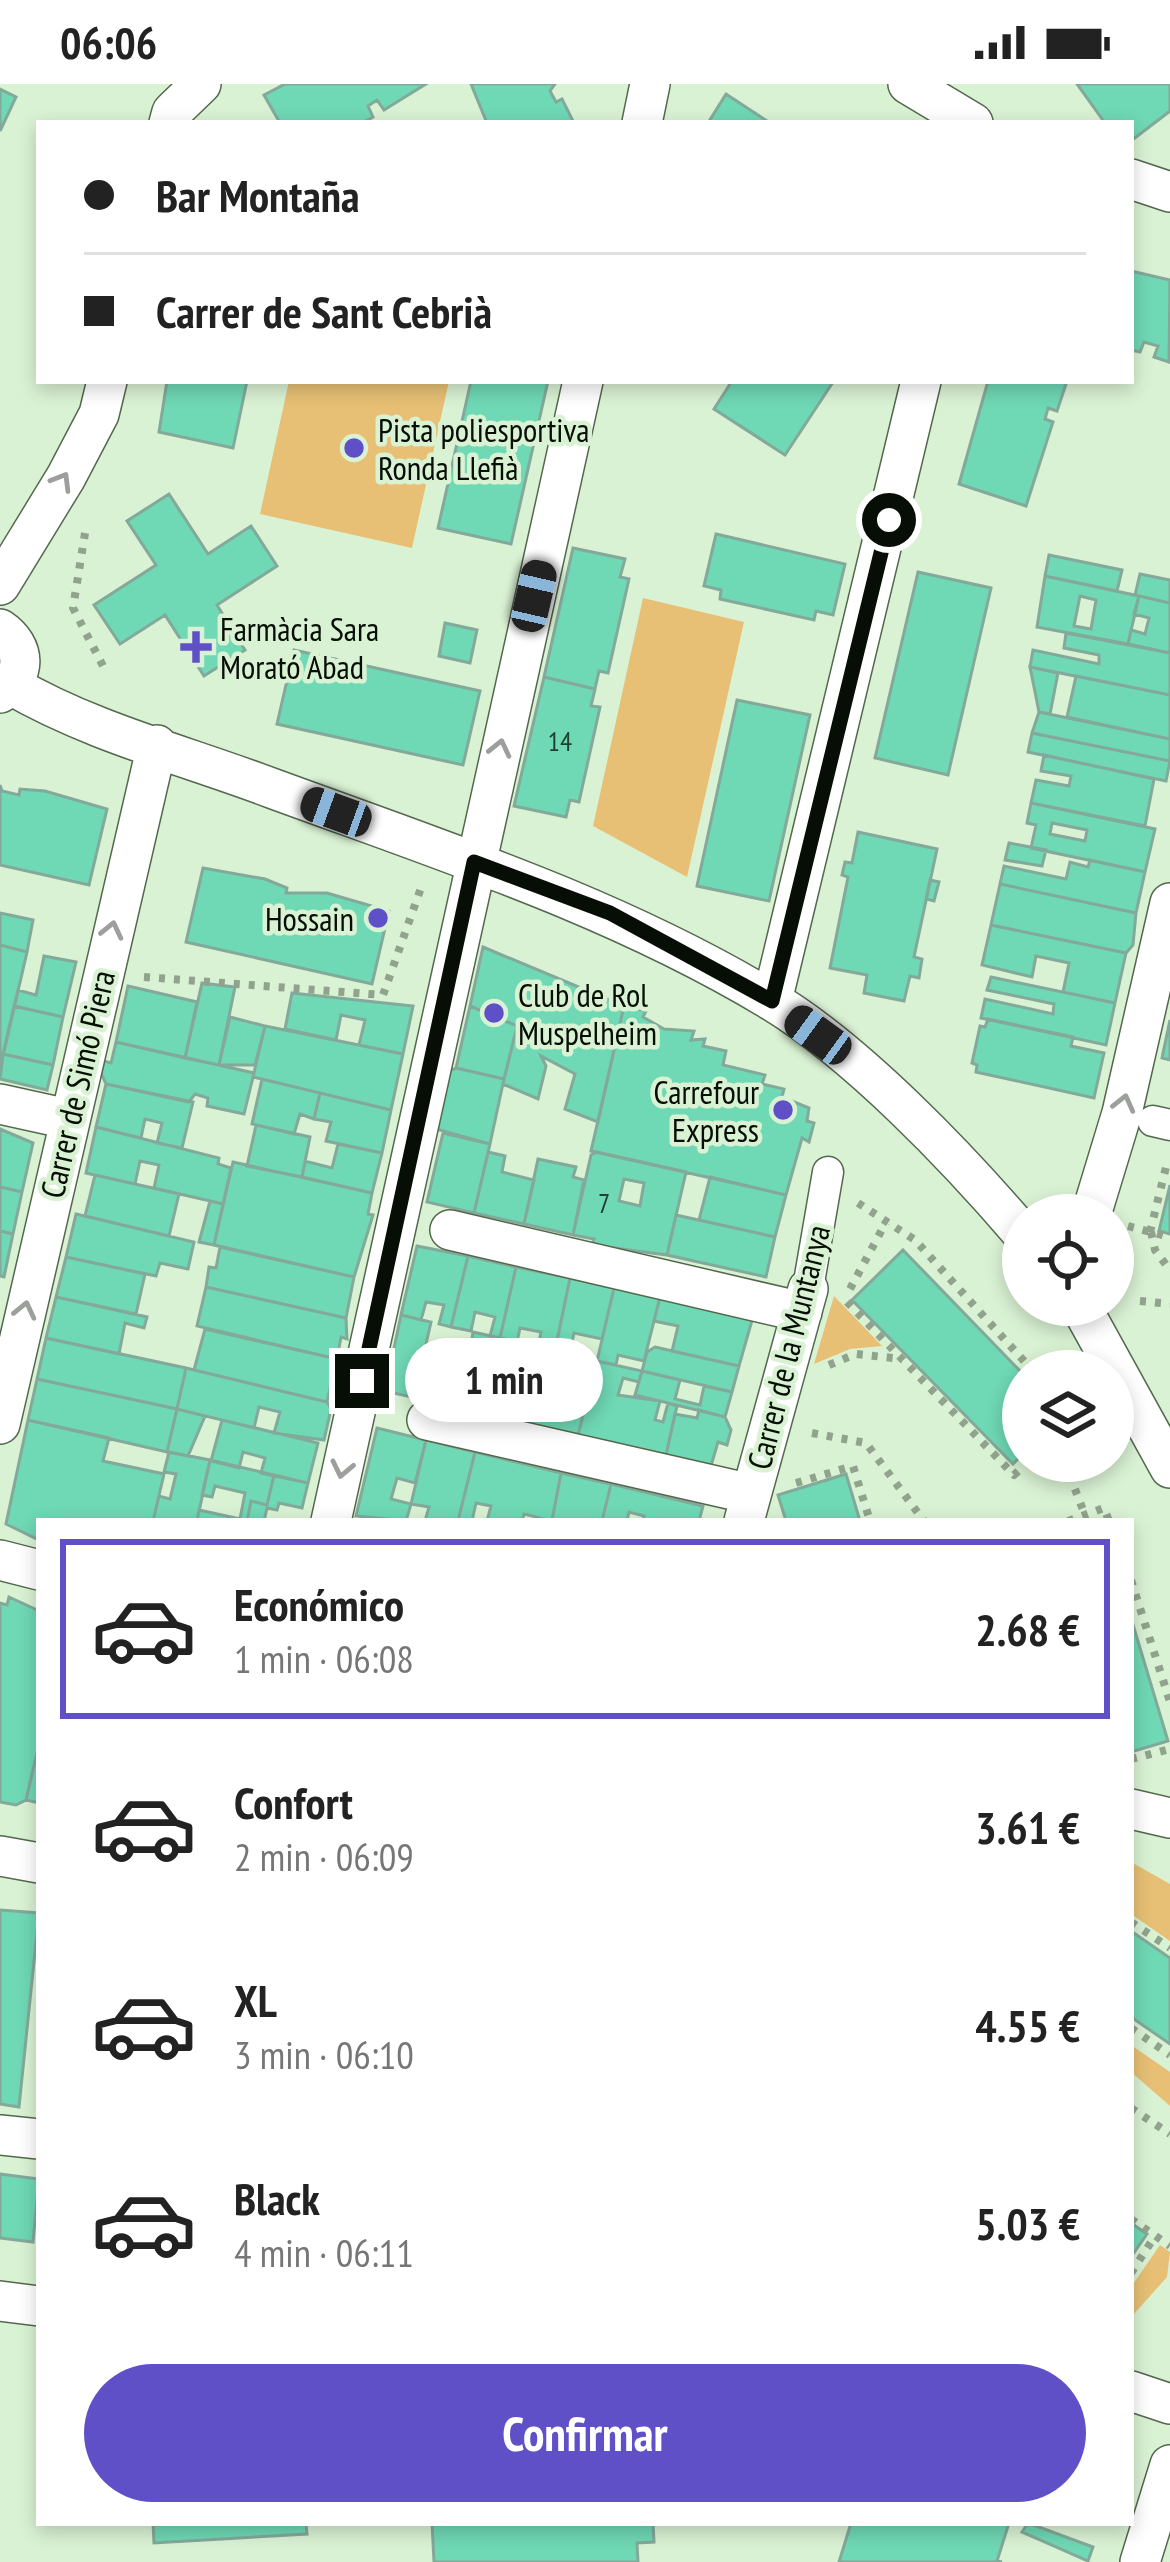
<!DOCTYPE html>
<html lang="es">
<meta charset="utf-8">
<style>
:root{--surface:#fff;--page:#f2f2f2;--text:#222;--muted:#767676;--line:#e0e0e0;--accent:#5f50c8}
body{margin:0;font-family:"PT Sans Narrow",sans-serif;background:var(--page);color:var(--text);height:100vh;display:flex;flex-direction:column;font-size:45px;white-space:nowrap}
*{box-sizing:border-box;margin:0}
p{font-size:39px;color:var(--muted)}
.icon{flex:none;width:66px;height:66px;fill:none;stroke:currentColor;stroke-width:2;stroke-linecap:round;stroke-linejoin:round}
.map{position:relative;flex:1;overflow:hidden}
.details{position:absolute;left:36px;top:1434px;width:1098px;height:1008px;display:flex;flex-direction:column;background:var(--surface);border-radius:0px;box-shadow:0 6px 18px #0003}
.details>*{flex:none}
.top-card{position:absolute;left:36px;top:36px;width:1098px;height:264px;border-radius:0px;box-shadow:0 6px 18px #0003;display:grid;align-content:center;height:264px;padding:0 48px;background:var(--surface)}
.controls{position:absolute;left:1002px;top:1110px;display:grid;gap:24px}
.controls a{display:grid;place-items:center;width:132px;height:132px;border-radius:50%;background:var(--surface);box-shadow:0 6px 18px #0003;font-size:60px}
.end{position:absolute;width:54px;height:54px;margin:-27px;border:15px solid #070e05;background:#fff;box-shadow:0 0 0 6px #fff}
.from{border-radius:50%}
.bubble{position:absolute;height:84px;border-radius:42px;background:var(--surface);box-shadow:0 6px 18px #0003;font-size:39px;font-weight:700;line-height:84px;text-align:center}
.car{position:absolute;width:36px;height:72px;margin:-36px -18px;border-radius:15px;box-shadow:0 0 9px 3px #0007;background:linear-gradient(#222 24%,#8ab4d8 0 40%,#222 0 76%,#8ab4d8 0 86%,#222 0)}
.top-card b{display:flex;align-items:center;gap:42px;height:114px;font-size:45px}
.top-card b+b{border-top:3px solid var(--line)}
.top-card i{width:30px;height:30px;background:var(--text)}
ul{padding:21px 0 0;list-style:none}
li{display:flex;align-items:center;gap:36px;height:180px;margin:0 24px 18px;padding:0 24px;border:6px solid transparent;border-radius:0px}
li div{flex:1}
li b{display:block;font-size:45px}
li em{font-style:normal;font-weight:700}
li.on{border-color:var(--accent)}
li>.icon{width:108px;height:108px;stroke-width:1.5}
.action{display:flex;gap:24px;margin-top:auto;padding:24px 48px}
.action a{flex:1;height:138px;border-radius:72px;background:var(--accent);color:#fff;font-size:48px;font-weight:700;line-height:138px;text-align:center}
.status{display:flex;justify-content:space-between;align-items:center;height:84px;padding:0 60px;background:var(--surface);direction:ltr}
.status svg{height:33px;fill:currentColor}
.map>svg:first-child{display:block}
.green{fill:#e7c075}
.building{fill:#6fd8b4;stroke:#83a99a;stroke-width:3;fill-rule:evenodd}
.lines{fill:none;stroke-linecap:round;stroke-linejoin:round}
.pedestrian-casing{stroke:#53684e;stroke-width:33}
.minor-casing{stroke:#53684e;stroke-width:42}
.path{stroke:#91a38d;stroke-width:8;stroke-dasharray:6 9;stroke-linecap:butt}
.pedestrian{stroke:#fff;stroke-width:30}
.minor{stroke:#fff;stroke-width:39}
.oneway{stroke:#9c9f9b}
.route{stroke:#070e05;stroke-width:15}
.poi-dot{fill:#5f50c8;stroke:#daf2d4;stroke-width:4.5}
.labels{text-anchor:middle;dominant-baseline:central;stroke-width:9;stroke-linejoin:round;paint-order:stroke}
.number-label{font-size:27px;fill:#214031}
.poi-label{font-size:33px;fill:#070e05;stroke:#daf2d4;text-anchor:start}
.street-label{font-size:33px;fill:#070e05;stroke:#daf2d4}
</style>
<div class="status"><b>06:06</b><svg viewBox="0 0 49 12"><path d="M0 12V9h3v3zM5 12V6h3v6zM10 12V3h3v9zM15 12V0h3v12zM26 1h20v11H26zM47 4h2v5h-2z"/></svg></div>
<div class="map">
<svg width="1170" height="2478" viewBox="0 0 1170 2478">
<rect width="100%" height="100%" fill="#daf2d4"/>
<path class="green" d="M 289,297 L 449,297 L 412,464 L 260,430 Z
M 643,514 L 744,538 L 687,793 L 593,742 Z
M 834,1212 L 882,1262 L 850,1265 L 814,1280 Z
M 1131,1778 L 1170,1800 L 1170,1857 L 1131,1830 Z
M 1131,1961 L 1170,1988 L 1170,2022 L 1131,1988 Z
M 1160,2161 L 1170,2168 L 1167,2193 L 1134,2230 L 1131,2203 Z"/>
<path class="building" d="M 285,0 L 426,0 L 384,26 L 377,16 L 368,22 L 373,33 L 362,39 L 280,39 L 264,11 Z
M 471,0 L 555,0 L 550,7 L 556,18 L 562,15 L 574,39 L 487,39 Z
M 1077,0 L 1170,0 L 1170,27 L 1131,57 L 1131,39 L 1105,39 Z
M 0,5 L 16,13 L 0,47 Z
M 726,10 L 770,39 L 708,39 Z
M 1131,187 L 1170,196 L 1169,278 L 1154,273 L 1158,262 L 1144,258 L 1140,268 L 1131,266 Z
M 167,297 L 247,297 L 233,364 L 159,348 Z
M 471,297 L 548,297 L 511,460 L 438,444 Z
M 732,297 L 831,297 L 833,298 L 785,371 L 714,325 Z
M 988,297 L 1067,297 L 1057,327 L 1048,324 L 1045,335 L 1053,338 L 1026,422 L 959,400 Z
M 169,410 L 208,470 L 251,442 L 277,482 L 217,521 L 245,566 L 204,592 L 165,531 L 120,560 L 94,521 L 156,481 L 127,437 Z
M 716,450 L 845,480 L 833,531 L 816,527 L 814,536 L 720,515 L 721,506 L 704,502 Z
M 573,464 L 625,475 L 620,493 L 629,495 L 608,589 L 599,587 L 595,605 L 544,593 Z
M 1049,471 L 1122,486 L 1117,507 L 1045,492 Z
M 918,488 L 991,504 L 948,691 L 875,674 Z
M 1140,490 L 1170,496 L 1170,519 L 1135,511 Z
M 1045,492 L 1139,512 L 1128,560 L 1037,543 ZM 1080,512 L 1096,516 L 1091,545 L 1074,542 Z
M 1139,512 L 1170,519 L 1170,569 L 1128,560 L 1131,546 L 1145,550 L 1149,534 L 1134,530 Z
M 445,539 L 477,546 L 470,579 L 439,572 Z
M 1066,549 L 1170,569 L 1170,611 L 1030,583 L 1033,566 L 1099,580 L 1099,571 L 1064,564 Z
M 294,566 L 480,607 L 463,681 L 277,640 Z
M 1030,583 L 1058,589 L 1050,630 L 1039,628 Z
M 1076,592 L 1170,611 L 1170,655 L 1067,633 Z
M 544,593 L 595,605 L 591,622 L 600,623 L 579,718 L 570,716 L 566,733 L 514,722 Z
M 737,616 L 810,631 L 769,817 L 697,802 Z
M 1039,628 L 1170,655 L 1170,677 L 1032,649 Z
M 1032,649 L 1170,677 L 1166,697 L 1028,668 Z
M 1044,671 L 1154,695 L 1145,742 L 1031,719 L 1036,696 L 1069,702 L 1071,692 L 1041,687 Z
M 0,701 L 2,707 L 19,711 L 20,705 L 45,707 L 107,725 L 89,801 L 0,781 Z
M 1031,719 L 1155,745 L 1145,788 L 1031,764 L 1036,741 L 1027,739 ZM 1052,739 L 1087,746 L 1085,757 L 1050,750 Z
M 858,748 L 937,765 L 914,873 L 922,875 L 919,894 L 910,892 L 904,917 L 864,909 L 867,891 L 830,884 L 848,793 L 842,791 L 845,778 L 852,779 Z
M 1009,759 L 1046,766 L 1042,782 L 1005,776 Z
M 1090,776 L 1145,788 L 1136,829 L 1000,800 L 1004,782 L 1066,795 L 1070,778 L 1088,783 Z
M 203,784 L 265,795 L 287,804 L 286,809 L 327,809 L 389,827 L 372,900 L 186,858 Z
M 930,796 L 939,798 L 934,817 L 926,815 Z
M 1000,800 L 1136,829 L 1133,861 L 1126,869 L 991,841 Z
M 0,829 L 33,836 L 27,868 L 0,861 Z
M 991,841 L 1126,869 L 1115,919 L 1063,908 L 1069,879 L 1036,872 L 1032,893 L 982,881 Z
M 0,861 L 27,868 L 0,985 Z
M 483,863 L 624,922 L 598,1038 L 565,1025 L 575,990 L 541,972 L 546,982 L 538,1015 L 503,1000 L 517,942 L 470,922 Z
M 44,872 L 76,878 L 63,933 L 14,922 L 18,906 L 36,911 Z
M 991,893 L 1115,919 L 1106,961 L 981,934 L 985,915 L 1053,930 L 1054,920 L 987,906 Z
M 202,899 L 235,903 L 219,981 L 185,974 Z
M 128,902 L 197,918 L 185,974 L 116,958 Z
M 292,909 L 413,922 L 403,970 L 359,961 L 365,936 L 341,931 L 336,956 L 285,945 Z
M 14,922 L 63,933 L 53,981 L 3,970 Z
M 470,922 L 517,942 L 504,995 L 456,984 Z
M 624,922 L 646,927 L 643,933 L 664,945 L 694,947 L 691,956 L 705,955 L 703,962 L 726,967 L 723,981 L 765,991 L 762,1000 L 784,1005 L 782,1013 L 809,1024 L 807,1037 L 814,1039 L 809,1058 L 802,1054 L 786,1111 L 591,1067 Z
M 230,933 L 265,942 L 255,981 L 219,981 Z
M 988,935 L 1073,953 L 1071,962 L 1104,969 L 1094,1014 L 976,988 L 977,981 L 972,979 L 980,942 L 985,943 Z
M 1170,936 L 1170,976 L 1162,974 Z
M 265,942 L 403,970 L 391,1026 L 253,993 Z
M 116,958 L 254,989 L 244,1030 L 207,1022 L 208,1014 L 195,1010 L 189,1018 L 106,1000 L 101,989 L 104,977 L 111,979 Z
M 3,970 L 53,981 L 47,1006 L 0,995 Z
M 456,984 L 504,995 L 490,1060 L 436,1045 L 449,987 Z
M 262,995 L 320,1009 L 314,1035 L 300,1030 L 294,1050 L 252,1040 Z
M 106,1000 L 193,1018 L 182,1064 L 157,1059 L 162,1039 L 145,1035 L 141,1054 L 96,1043 Z
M 320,1009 L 391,1026 L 382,1069 L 326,1057 L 331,1038 L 314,1035 Z
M 256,1041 L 310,1053 L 302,1093 L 247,1082 Z
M 96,1043 L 219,1074 L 218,1080 L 231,1084 L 223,1120 L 154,1104 L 159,1081 L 140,1077 L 135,1100 L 86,1089 Z
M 0,1045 L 33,1059 L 22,1108 L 0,1103 Z
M 443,1049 L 490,1060 L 474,1129 L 427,1118 Z
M 338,1060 L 382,1069 L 372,1109 L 302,1093 L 305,1077 L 332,1084 Z
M 488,1068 L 505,1072 L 502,1088 L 534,1096 L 524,1140 L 474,1129 Z
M 597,1068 L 686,1088 L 667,1171 L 592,1161 L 594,1155 L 573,1151 L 591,1071 ZM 624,1095 L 644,1099 L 640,1122 L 619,1117 Z
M 538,1075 L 576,1083 L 573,1093 L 584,1096 L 573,1151 L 524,1140 Z
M 233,1078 L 372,1109 L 368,1130 L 373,1131 L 354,1193 L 214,1161 Z
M 95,1091 L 179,1110 L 169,1152 L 85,1132 Z
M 710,1093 L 786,1111 L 775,1153 L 699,1136 Z
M 1170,1101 L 1170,1150 L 1159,1147 Z
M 0,1103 L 22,1108 L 13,1150 L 0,1147 Z
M 210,1117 L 223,1120 L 214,1161 L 199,1158 Z
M 76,1130 L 194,1158 L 188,1185 L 160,1179 L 156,1192 L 66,1173 Z
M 676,1131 L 775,1153 L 766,1193 L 667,1171 Z
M 0,1147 L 13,1150 L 4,1193 L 0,1192 Z
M 417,1162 L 468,1172 L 451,1243 L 439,1240 L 444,1221 L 426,1218 L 421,1236 L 401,1231 Z
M 220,1163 L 354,1193 L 346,1234 L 206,1203 L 209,1183 L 216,1184 Z
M 903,1166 L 1023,1290 L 1023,1370 L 1013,1380 L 852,1216 Z
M 468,1172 L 516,1183 L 500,1254 L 490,1252 L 495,1233 L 475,1228 L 471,1247 L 451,1243 Z
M 66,1173 L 145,1190 L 136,1230 L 56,1213 Z
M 516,1183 L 570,1194 L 555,1267 L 538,1263 L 541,1248 L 520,1244 L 517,1258 L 500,1254 Z
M 570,1194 L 614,1204 L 602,1255 L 574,1249 L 571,1264 L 556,1261 Z
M 206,1203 L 346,1234 L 347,1255 L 341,1253 L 337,1275 L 197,1242 Z
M 614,1204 L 660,1213 L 644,1277 L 618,1271 L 616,1281 L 597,1277 Z
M 56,1213 L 147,1233 L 144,1244 L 125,1239 L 119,1270 L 46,1254 Z
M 660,1213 L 753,1233 L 739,1282 L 672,1267 L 678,1242 L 654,1237 Z
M 401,1231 L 431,1238 L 426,1260 L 446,1264 L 434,1318 L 385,1307 Z
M 205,1245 L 337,1275 L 327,1318 L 194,1286 Z
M 473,1248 L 500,1254 L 483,1330 L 434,1318 L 446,1264 L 470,1268 Z
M 46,1254 L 186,1284 L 177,1325 L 37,1295 Z
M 500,1254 L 519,1258 L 514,1277 L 534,1281 L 538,1263 L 550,1266 L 533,1341 L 483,1330 Z
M 655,1263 L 739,1282 L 732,1308 L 642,1287 L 647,1268 Z
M 597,1277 L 642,1287 L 639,1298 L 623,1294 L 618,1311 L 660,1317 L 655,1336 L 663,1338 L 668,1319 L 677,1322 L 666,1371 L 578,1351 Z
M 186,1284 L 327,1318 L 331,1325 L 324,1356 L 274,1349 L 280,1328 L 259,1323 L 254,1344 L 177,1325 Z
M 642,1287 L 680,1296 L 675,1315 L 700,1321 L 704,1302 L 732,1308 L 725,1333 L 635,1311 Z
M 544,1289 L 591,1299 L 578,1351 L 533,1341 Z
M 37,1295 L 177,1325 L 167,1368 L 28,1336 Z
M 177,1325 L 205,1332 L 188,1372 L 167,1368 Z
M 699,1326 L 725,1333 L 731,1346 L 727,1361 L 718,1358 L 711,1382 L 666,1371 L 675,1330 L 697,1334 Z
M 28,1336 L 109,1354 L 103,1377 L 164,1390 L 153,1437 L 39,1437 L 39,1456 L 6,1440 Z
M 222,1336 L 318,1359 L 308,1399 L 261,1389 L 265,1374 L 243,1368 L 239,1384 L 211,1377 Z
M 377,1344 L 426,1356 L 415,1399 L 397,1394 L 391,1415 L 411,1420 L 406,1437 L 356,1432 Z
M 426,1356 L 475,1368 L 458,1437 L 425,1437 L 429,1423 L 411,1420 Z
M 169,1368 L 210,1376 L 197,1437 L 153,1437 L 159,1412 L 170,1415 L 176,1390 L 164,1388 Z
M 475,1368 L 561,1389 L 552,1437 L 524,1430 L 522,1437 L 487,1437 L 491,1422 L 476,1419 L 472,1437 L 458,1437 Z
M 210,1376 L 274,1391 L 267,1421 L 251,1417 L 247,1437 L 240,1435 L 245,1409 L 215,1402 L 212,1413 L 202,1411 Z
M 561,1389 L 611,1400 L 602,1437 L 552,1436 Z
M 846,1390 L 860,1437 L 786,1437 L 778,1411 Z
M 274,1391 L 308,1399 L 302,1424 L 279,1419 L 277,1426 L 267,1424 L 264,1437 L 247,1437 L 251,1417 L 267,1421 Z
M 611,1400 L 703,1422 L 699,1437 L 642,1437 L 644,1432 L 629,1428 L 627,1437 L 602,1437 Z
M 199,1426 L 240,1435 L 247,1437 L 197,1437 Z
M 9,1513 L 39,1527 L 39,1660 L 26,1716 L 16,1721 L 0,1718 L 0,1519 L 7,1521 Z
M 1131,1534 L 1168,1657 L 1131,1668 Z
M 39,1660 L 39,1719 L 26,1716 Z
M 0,1826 L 39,1829 L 19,2023 L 0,2020 Z
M 1131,1847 L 1170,1874 L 1170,1960 L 1131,1933 Z
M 0,2090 L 39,2095 L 33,2158 L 0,2154 Z
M 1131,2139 L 1147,2150 L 1131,2173 Z
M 153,2439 L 306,2439 L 307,2450 L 154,2459 Z
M 432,2439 L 653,2439 L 654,2458 L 637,2459 L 638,2478 L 434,2478 Z
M 851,2439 L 1009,2439 L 997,2477 L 1002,2478 L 839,2478 Z
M 1028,2439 L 1093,2463 L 1088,2477 L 1022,2448 Z"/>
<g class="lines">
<g class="pedestrian-casing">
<path id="pedestrian" d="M 1153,1037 L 1170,1041
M 808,1204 L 828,1088"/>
</g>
<g class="minor-casing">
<path id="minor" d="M 908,0 L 973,39
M 169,39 L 172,28 L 201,0
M 642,39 L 650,0
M 1131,95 L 1170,108
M 0,501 L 66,393 L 99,330 L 107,297
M 0,545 C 26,563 27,591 0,609
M 11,601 C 91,648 187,672 274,705 C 443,767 614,822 769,915 C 856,967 957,1073 1023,1150
M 772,917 L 921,297
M 0,1020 L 68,1035
M 1091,1131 L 1122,1029 L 1170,819
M 450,1146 L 802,1228
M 1080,1221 L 1170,1384
M 427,1336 L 751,1410
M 0,1340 L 157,661
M 331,1437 L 583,297
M 744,1437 L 808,1205
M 0,1476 L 39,1486
M 1131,1725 L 1170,1734
M 0,1772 L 39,1779
M 0,2051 L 39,2055
M 0,2217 L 39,2222
M 1131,2307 L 1170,2320
M 1140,2478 L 1170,2381"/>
</g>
<path class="path" d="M 85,449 L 73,524 L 103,582
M 144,893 L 383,911 L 422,801
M 858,1119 L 915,1156 L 1033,1287
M 1128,1142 L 1170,1153
M 1150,1148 L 1167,1079
M 1151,1148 L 1155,1166 L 1170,1186
M 850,1205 L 886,1138
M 1140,1217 L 1170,1220
M 847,1218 L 1014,1391 L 1030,1377
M 829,1281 L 856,1270 L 902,1275
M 812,1349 L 866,1359 L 924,1437
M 1064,1377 L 1085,1431
M 796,1399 L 853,1382 L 870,1437
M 1068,1437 L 1104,1424 L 1109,1437
M 1131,1496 L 1170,1618
M 1131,1675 L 1170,1665
M 1131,1838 L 1170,1864
M 1131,1944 L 1170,1971
M 1131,2024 L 1170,2050
M 1131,2135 L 1170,2162
M 1131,2189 L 1155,2152"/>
<use href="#pedestrian" class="pedestrian"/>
<use href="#minor" class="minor"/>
</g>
<defs><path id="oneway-chevron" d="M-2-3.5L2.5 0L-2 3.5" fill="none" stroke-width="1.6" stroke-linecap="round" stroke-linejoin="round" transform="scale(3)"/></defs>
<g class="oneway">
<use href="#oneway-chevron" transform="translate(62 397) rotate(-59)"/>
<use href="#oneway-chevron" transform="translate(500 664) rotate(-77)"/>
<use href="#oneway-chevron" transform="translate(112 846) rotate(-77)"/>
<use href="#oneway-chevron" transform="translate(1124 1019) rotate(-76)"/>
<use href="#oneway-chevron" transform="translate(25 1226) rotate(-77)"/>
<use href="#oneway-chevron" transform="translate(342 1385) rotate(102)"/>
</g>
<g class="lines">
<path class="route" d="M 362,1297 L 474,778 L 610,829 L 772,917 L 889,436"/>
</g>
<g class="poi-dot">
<circle cx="354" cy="364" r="12"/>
<path d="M190 545h12v12h12v12h-12v12h-12v-12h-12v-12h12z"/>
<circle cx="378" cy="834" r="12"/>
<circle cx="494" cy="929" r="12"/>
<circle cx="783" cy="1026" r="12"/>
</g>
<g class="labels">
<g class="number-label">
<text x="560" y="657">14</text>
<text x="604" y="1119">7</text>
</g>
<g class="poi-label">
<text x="378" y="345">Pista poliesportiva<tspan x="378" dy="38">Ronda Llefià</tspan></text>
<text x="220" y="544">Farmàcia Sara<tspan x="220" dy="38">Morató Abad</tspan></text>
<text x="354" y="834" text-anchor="end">Hossain</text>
<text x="518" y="910">Club de Rol<tspan x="518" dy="38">Muspelheim</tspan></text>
<text x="759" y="1007" text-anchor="end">Carrefour<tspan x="759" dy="38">Express</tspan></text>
</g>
<g class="street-label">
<text transform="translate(77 1000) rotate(-77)">Carrer de Simó Piera</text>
<text transform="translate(788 1263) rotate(-76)">Carrer de la Muntanya</text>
</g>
</g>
</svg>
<div class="controls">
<a><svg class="icon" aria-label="locate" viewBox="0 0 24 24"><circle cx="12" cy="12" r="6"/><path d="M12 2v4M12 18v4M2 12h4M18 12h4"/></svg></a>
<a><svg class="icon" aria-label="layers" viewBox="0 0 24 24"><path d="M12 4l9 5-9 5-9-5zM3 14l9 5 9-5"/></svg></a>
</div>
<i class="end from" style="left:889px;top:436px"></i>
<i class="end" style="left:362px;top:1297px"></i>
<div class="bubble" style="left:405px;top:1254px;width:198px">1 min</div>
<i class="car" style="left:534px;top:512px;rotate:13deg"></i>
<i class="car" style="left:336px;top:728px;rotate:290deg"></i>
<i class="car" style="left:818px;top:951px;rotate:306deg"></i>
<div class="top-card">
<b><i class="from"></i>Bar Montaña</b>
<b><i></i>Carrer de Sant Cebrià</b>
</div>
<section class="details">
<ul>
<li class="on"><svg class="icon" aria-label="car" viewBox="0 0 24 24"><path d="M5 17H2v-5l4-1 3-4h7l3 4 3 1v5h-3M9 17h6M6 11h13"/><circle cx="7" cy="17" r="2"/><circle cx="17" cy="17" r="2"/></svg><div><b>Económico</b><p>1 min · 06:08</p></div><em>2.68 €</em></li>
<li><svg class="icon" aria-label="car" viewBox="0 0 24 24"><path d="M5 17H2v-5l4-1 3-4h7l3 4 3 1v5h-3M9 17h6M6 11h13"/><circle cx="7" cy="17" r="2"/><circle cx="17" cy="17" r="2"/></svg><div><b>Confort</b><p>2 min · 06:09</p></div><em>3.61 €</em></li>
<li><svg class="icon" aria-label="car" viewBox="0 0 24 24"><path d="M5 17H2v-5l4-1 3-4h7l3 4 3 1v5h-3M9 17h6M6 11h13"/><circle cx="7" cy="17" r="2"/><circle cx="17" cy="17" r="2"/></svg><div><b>XL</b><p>3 min · 06:10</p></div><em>4.55 €</em></li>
<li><svg class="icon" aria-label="car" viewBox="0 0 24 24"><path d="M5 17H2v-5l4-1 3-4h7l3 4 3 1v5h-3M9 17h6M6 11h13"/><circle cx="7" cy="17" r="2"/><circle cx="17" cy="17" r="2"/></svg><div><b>Black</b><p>4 min · 06:11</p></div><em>5.03 €</em></li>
</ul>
<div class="action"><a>Confirmar</a></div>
</section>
</div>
